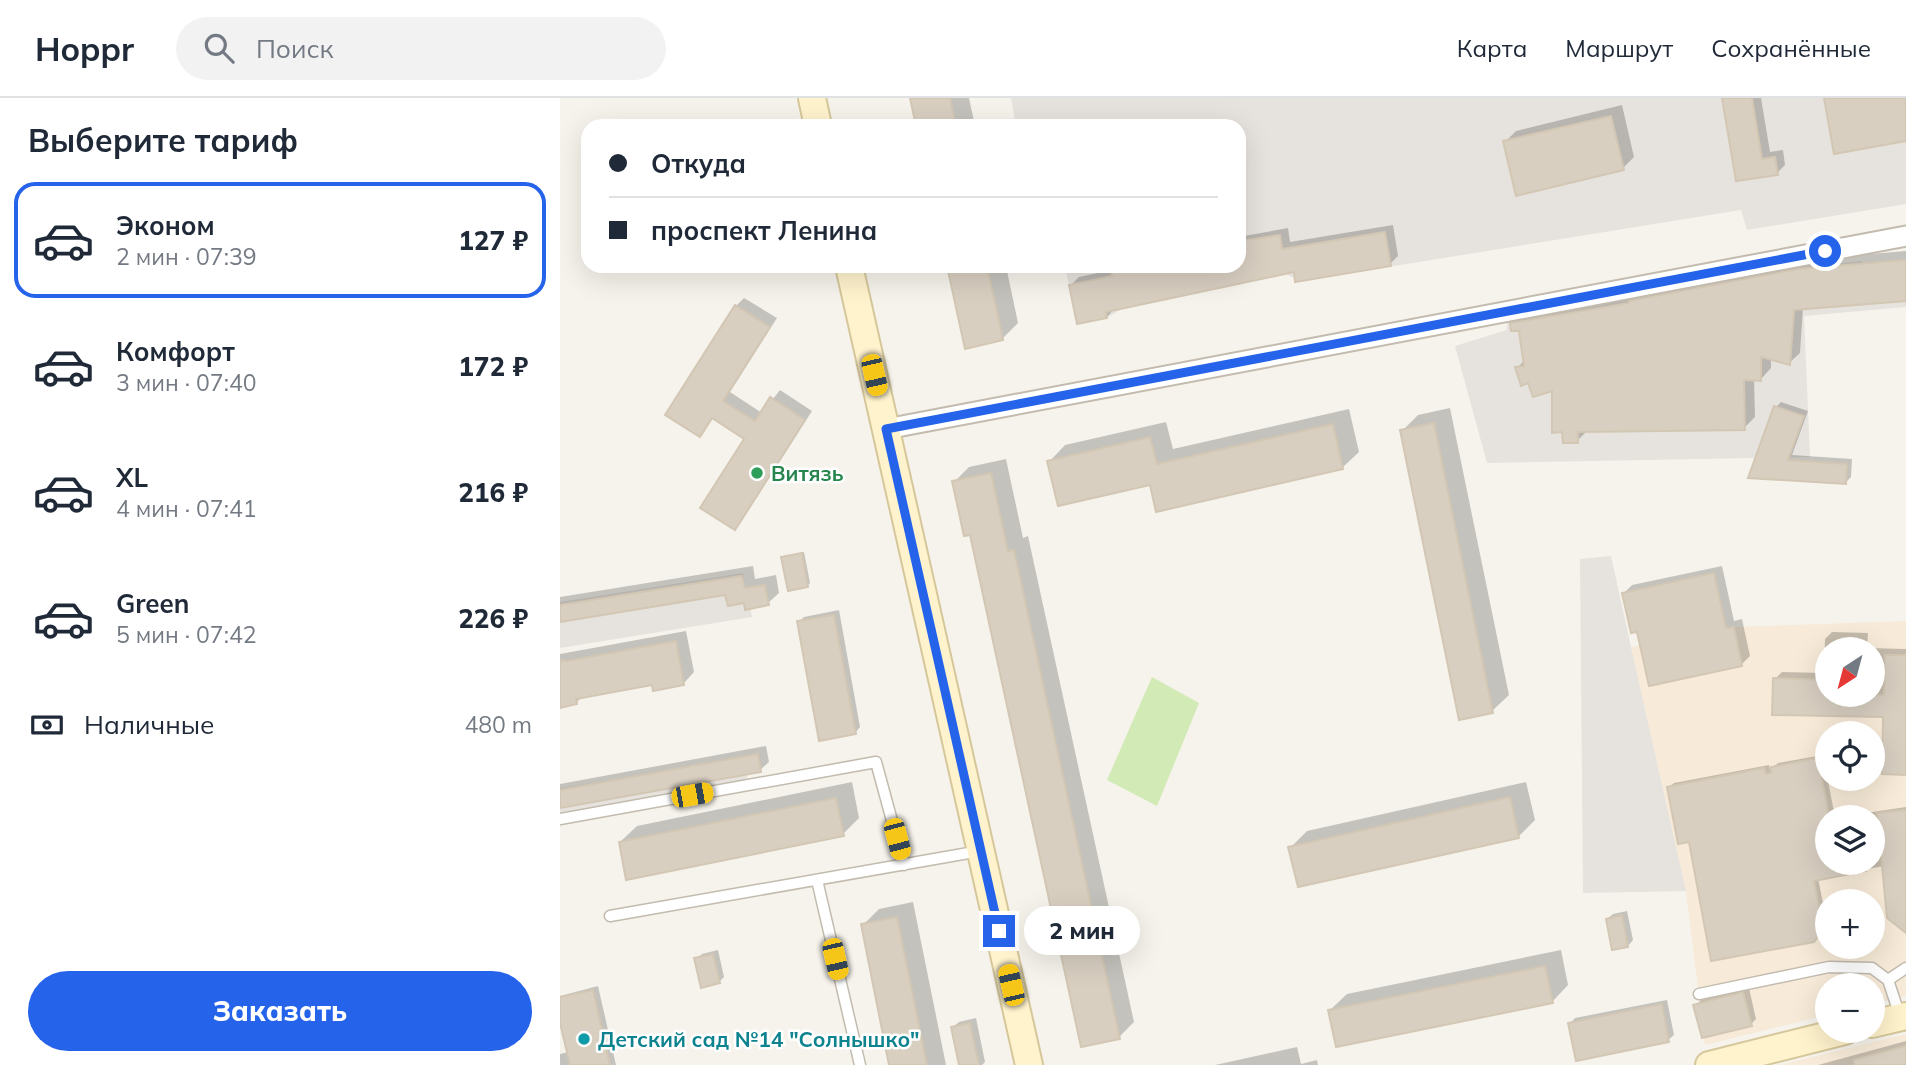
<!DOCTYPE html>
<html lang="ru">
<meta charset="utf-8">
<style>
:root{--surface:#fff;--page:#f2f2f3;--text:#1f2937;--muted:#747a83;--line:#e0e1e3;--accent:#2563eb}
body{margin:0;font-family:Mulish,sans-serif;background:var(--page);color:var(--text);height:100vh;display:flex;flex-direction:column;font-size:26px;white-space:nowrap}
*{box-sizing:border-box;margin:0}
p{font-size:23px;color:var(--muted)}
.icon{flex:none;width:38px;height:38px;fill:none;stroke:currentColor;stroke-width:2;stroke-linecap:round;stroke-linejoin:round}
.map{position:relative;flex:1;overflow:hidden}
.details{display:flex;flex-direction:column;background:var(--surface);width:560px}
.details>*{flex:none}
.banner{position:absolute;left:21px;top:21px;width:665px;height:154px;border-radius:21px;box-shadow:0 7px 28px #0002;display:grid;align-content:center;height:154px;padding:0 28px;background:var(--surface)}
.needle{width:46px;rotate:216deg}
.tools{position:absolute;left:1255px;top:539px;display:grid;gap:14px}
.tools a{display:grid;place-items:center;width:70px;height:70px;border-radius:50%;background:var(--surface);box-shadow:0 7px 28px #0002;font-size:35px}
.end{position:absolute;width:32px;height:32px;margin:-16px;border:9px solid #2563eb;background:#fff;box-shadow:0 0 0 4px #fff}
.from{border-radius:50%}
.bubble{position:absolute;height:49px;border-radius:24px;background:var(--surface);box-shadow:0 7px 28px #0002;font-size:23px;font-weight:800;line-height:49px;text-align:center}
.car{position:absolute;width:21px;height:42px;margin:-21px -10px;border-radius:9px;box-shadow:0 0 5px 2px #0007;background:linear-gradient(#f5c518 24%,#345 0 40%,#f5c518 0 76%,#345 0 86%,#f5c518 0)}
.banner b{display:flex;align-items:center;gap:24px;height:66px;font-size:26px}
.banner b+b{border-top:2px solid var(--line)}
.banner i{width:18px;height:18px;background:var(--text)}
ul{padding:0;list-style:none}
li{display:flex;align-items:center;gap:21px;height:116px;margin:0 14px 10px;padding:0 14px;border:4px solid transparent;border-radius:21px}
li div{flex:1}
li b{display:block;font-size:26px}
li em{font-style:normal;font-weight:800}
li.current{border-color:var(--accent)}
li>.icon{width:63px;height:63px;stroke-width:1.5}
h2{padding:0 28px;font-size:32px;line-height:84px}
.pay{display:flex;align-items:center;gap:18px;height:77px;padding:0 28px;font-size:26px}
.pay p{margin-inline-start:auto}
.action{display:flex;gap:14px;margin-top:auto;padding:14px 28px}
.action a{flex:1;height:80px;border-radius:42px;background:var(--accent);color:#fff;font-size:28px;font-weight:800;line-height:80px;text-align:center}
header{display:flex;align-items:center;gap:42px;box-sizing:border-box;height:98px;padding:0 35px;background:var(--surface);border-bottom:2px solid var(--line)}
header strong{font-size:33px}
nav{display:flex;gap:38px;margin-inline-start:auto;font-size:24px}
.search{width:490px;height:63px;background:var(--page);display:flex;align-items:center;gap:18px;box-sizing:border-box;padding:0 24px;border-radius:38px;color:var(--muted);font-size:26px}
main{display:flex;flex:1;min-height:0}
.map>svg:first-child{display:block}
.commercial{fill:#f7ead8;fill-rule:evenodd}
.industrial{fill:#e6e2dd}
.green{fill:#d2eab5}
.shadow{fill:#0003;fill-rule:evenodd}
.building{fill:#d8cfc1;stroke:#d3c7b4;stroke-width:2}
.lines{fill:none;stroke-linecap:round;stroke-linejoin:round}
.lane-casing{stroke:#c2bbae;stroke-width:13}
.street-casing{stroke:#c2bbae;stroke-width:23}
.secondary-casing{stroke:#d6c79b;stroke-width:30}
.lane{stroke:#fff;stroke-width:10}
.street{stroke:#fff;stroke-width:19}
.secondary{stroke:#fff3cd;stroke-width:26}
.route{stroke:#2563eb;stroke-width:9}
.leisure-dot{fill:#2e9e5b;stroke:#fff;stroke-width:2.5}
.culture-dot{fill:#0f9aa8;stroke:#fff;stroke-width:2.5}
.labels{text-anchor:middle;dominant-baseline:central;stroke-width:5;stroke-linejoin:round;paint-order:stroke}
.leisure-label{font-size:21px;font-weight:bold;fill:#27864d;stroke:#fff;text-anchor:start}
.culture-label{font-size:21px;font-weight:bold;fill:#0d838f;stroke:#fff;text-anchor:start}
</style>
<header>
<strong>Hoppr</strong>
<div class="search"><svg class="icon" aria-label="search" viewBox="0 0 24 24"><circle cx="10" cy="10" r="6"/><path d="M15 15l6 6"/></svg>Поиск</div>
<nav><a>Карта</a><a>Маршрут</a><a>Сохранённые</a></nav>
</header>
<main>
<section class="details">
<h2>Выберите тариф</h2>
<ul>
<li class="current"><svg class="icon" aria-label="car" viewBox="0 0 24 24"><path d="M5 17H2v-5l4-1 3-4h7l3 4 3 1v5h-3M9 17h6M6 11h13"/><circle cx="7" cy="17" r="2"/><circle cx="17" cy="17" r="2"/></svg><div><b>Эконом</b><p>2 мин · 07:39</p></div><em>127 ₽</em></li>
<li><svg class="icon" aria-label="car" viewBox="0 0 24 24"><path d="M5 17H2v-5l4-1 3-4h7l3 4 3 1v5h-3M9 17h6M6 11h13"/><circle cx="7" cy="17" r="2"/><circle cx="17" cy="17" r="2"/></svg><div><b>Комфорт</b><p>3 мин · 07:40</p></div><em>172 ₽</em></li>
<li><svg class="icon" aria-label="car" viewBox="0 0 24 24"><path d="M5 17H2v-5l4-1 3-4h7l3 4 3 1v5h-3M9 17h6M6 11h13"/><circle cx="7" cy="17" r="2"/><circle cx="17" cy="17" r="2"/></svg><div><b>XL</b><p>4 мин · 07:41</p></div><em>216 ₽</em></li>
<li><svg class="icon" aria-label="car" viewBox="0 0 24 24"><path d="M5 17H2v-5l4-1 3-4h7l3 4 3 1v5h-3M9 17h6M6 11h13"/><circle cx="7" cy="17" r="2"/><circle cx="17" cy="17" r="2"/></svg><div><b>Green</b><p>5 мин · 07:42</p></div><em>226 ₽</em></li>
</ul>
<div class="pay"><svg class="icon" aria-label="cash" viewBox="0 0 24 24"><path d="M3 7h18v10H3z"/><circle cx="12" cy="12" r="2"/></svg>Наличные<p>480 m</p></div>
<div class="action"><a>Заказать</a></div>
</section>
<div class="map">
<svg width="1346" height="967" viewBox="0 0 1346 967">
<rect width="100%" height="100%" fill="#f6f3ec"/>
<path class="commercial" d="M 1346,523 L 1346,898 L 1313,906 L 1312,887 L 1267,887 L 1267,917 L 1145,947 L 1126,793 L 1071,549 L 1174,529 ZM 1267,551 L 1312,551 L 1312,597 L 1267,597 ZM 1267,635 L 1312,635 L 1312,681 L 1267,681 ZM 1267,719 L 1312,719 L 1312,765 L 1267,765 ZM 1267,803 L 1312,803 L 1312,849 L 1267,849 Z
M 1346,936 L 1346,967 L 1220,967 Z"/>
<path class="industrial" d="M 451,0 L 1346,0 L 1346,106 L 1187,132 L 1181,112 L 735,184 L 734,180 L 726,176 L 561,211 L 547,220 L 517,226 L 505,168 L 679,168 L 679,28 L 456,28 Z
M 1302,163 L 1312,184 L 1346,179 L 1346,209 L 1244,218 L 1250,359 L 927,365 L 895,248 L 947,232 L 946,207 L 1122,179 Z
M 1051,458 L 1071,549 L 1126,793 L 1023,795 L 1020,461 Z
M 183,475 L 192,519 L 0,550 L 0,504 Z
M 184,662 L 189,690 L 0,725 L 0,690 Z"/>
<path class="green" d="M 592,579 L 639,605 L 597,708 L 547,682 Z"/>
<path class="shadow" d="M 352,0 L 409,0 L 415,28 L 358,28 Z
M 1164,0 L 1201,0 L 1210,54 L 1223,52 L 1225,67 L 1217,75 L 1177,81 Z
M 1062,7 L 1074,59 L 1063,70 L 945,44 L 956,33 Z
M 833,127 L 838,158 L 830,166 L 735,172 L 555,210 L 547,219 L 511,187 L 519,179 L 552,172 L 554,168 L 679,168 L 679,139 L 728,130 L 730,144 Z
M 1346,153 L 1346,202 L 1243,209 L 1240,255 L 1229,265 L 1211,260 L 1211,270 L 1201,281 L 1194,281 L 1195,319 L 1184,330 L 1028,332 L 1017,343 L 993,291 L 969,283 L 957,270 L 965,262 L 961,231 L 952,226 L 963,215 L 1250,161 Z
M 389,168 L 446,168 L 458,225 L 442,241 Z
M 184,200 L 217,220 L 170,294 L 202,315 L 220,292 L 252,313 L 183,421 L 174,430 L 186,340 L 154,319 L 139,337 L 176,208 Z
M 1221,304 L 1248,313 L 1232,357 L 1292,361 L 1291,379 L 1286,384 L 1191,378 L 1216,309 Z
M 890,310 L 949,597 L 932,613 L 842,333 L 858,317 Z
M 789,311 L 799,354 L 782,370 L 591,385 L 489,364 L 505,347 L 606,324 L 613,351 Z
M 446,361 L 463,440 L 468,438 L 574,924 L 559,939 L 412,435 L 394,384 L 409,369 Z
M 244,454 L 250,485 L 247,488 L 223,460 Z
M 193,468 L 195,481 L 216,477 L 219,495 L 208,505 L 185,503 L 166,495 L 0,522 L 0,499 Z
M 1162,468 L 1174,523 L 1182,521 L 1190,558 L 1182,566 L 1078,531 L 1064,495 L 1072,487 Z
M 279,512 L 300,629 L 295,635 L 239,524 L 244,519 Z
M 126,533 L 134,574 L 123,586 L 93,585 L 23,598 L 16,605 L 0,608 L 0,556 Z
M 1272,534 L 1308,535 L 1307,550 L 1346,551 L 1346,675 L 1325,617 L 1215,581 L 1222,574 L 1264,575 L 1265,541 ZM 1267,551 L 1312,551 L 1312,597 L 1267,597 Z
M 206,648 L 209,664 L 200,672 L 0,709 L 0,686 Z
M 1263,657 L 1275,719 L 1267,719 L 1267,765 L 1312,765 L 1312,719 L 1279,719 L 1346,709 L 1346,825 L 1324,768 L 1258,780 L 1267,825 L 1259,837 L 1131,742 L 1109,689 L 1114,685 L 1209,667 L 1210,672 L 1218,665 Z
M 292,684 L 299,720 L 283,736 L 60,744 L 77,728 Z
M 966,684 L 975,722 L 959,738 L 739,787 L 730,750 L 747,733 Z
M 353,804 L 386,967 L 331,967 L 303,827 L 319,811 Z
M 1067,813 L 1073,842 L 1068,848 L 1047,821 L 1053,816 Z
M 158,852 L 164,879 L 159,884 L 136,861 L 142,856 Z
M 1001,852 L 1008,887 L 992,904 L 770,912 L 787,896 Z
M 38,888 L 56,967 L 0,967 L 0,956 L 8,954 L 0,917 L 0,898 Z
M 1189,890 L 1196,921 L 1191,926 L 1135,908 L 1141,902 Z
M 1107,902 L 1114,937 L 1108,942 L 1010,926 L 1015,920 Z
M 416,920 L 425,964 L 422,967 L 401,967 L 393,929 L 399,924 Z
M 1346,943 L 1346,967 L 1258,967 Z
M 737,949 L 741,966 L 757,962 L 758,967 L 655,967 Z"/>
<path class="building" d="M 350,0 L 390,0 L 396,28 L 356,28 Z
M 1162,0 L 1192,0 L 1202,61 L 1215,59 L 1218,77 L 1176,83 Z
M 1264,0 L 1346,0 L 1346,43 L 1274,56 Z
M 1051,18 L 1064,72 L 956,98 L 943,43 Z
M 825,134 L 831,168 L 735,184 L 734,174 L 546,214 L 547,220 L 517,226 L 509,187 L 552,178 L 549,168 L 679,168 L 679,143 L 720,137 L 722,151 Z
M 1346,162 L 1346,203 L 1234,212 L 1230,267 L 1201,259 L 1201,283 L 1184,282 L 1185,332 L 1018,334 L 1018,345 L 1003,345 L 1002,334 L 992,335 L 992,293 L 973,299 L 968,285 L 961,288 L 955,269 L 964,268 L 959,233 L 951,233 L 950,225 L 1069,205 L 1069,203 L 1238,171 Z
M 387,168 L 427,168 L 443,242 L 405,251 Z
M 175,207 L 210,229 L 163,303 L 195,323 L 210,299 L 245,322 L 175,432 L 140,410 L 184,341 L 152,320 L 140,339 L 105,317 Z
M 1214,308 L 1244,318 L 1228,362 L 1287,366 L 1286,386 L 1188,380 Z
M 874,325 L 933,615 L 899,622 L 840,332 Z
M 773,326 L 783,371 L 596,414 L 590,387 L 498,408 L 487,363 L 590,339 L 597,366 Z
M 431,375 L 448,453 L 454,452 L 560,941 L 521,949 L 410,437 L 404,438 L 392,383 Z
M 242,455 L 248,489 L 228,493 L 221,459 Z
M 1154,475 L 1166,530 L 1174,529 L 1182,568 L 1089,588 L 1077,534 L 1071,535 L 1062,495 Z
M 182,478 L 185,490 L 205,487 L 209,507 L 185,512 L 184,505 L 168,508 L 165,497 L 0,524 L 0,507 Z
M 274,517 L 296,636 L 259,643 L 237,523 Z
M 116,543 L 124,587 L 93,593 L 92,587 L 16,601 L 17,606 L 0,610 L 0,562 L 7,563 Z
M 1325,557 L 1346,557 L 1346,677 L 1322,676 L 1323,619 L 1212,617 L 1213,580 L 1267,582 L 1267,597 L 1324,597 Z
M 198,656 L 201,674 L 0,710 L 0,692 Z
M 1258,660 L 1269,719 L 1267,719 L 1267,765 L 1305,765 L 1306,773 L 1254,783 L 1263,832 L 1254,844 L 1151,863 L 1129,744 L 1118,746 L 1107,689 L 1204,670 L 1206,676 L 1211,675 L 1211,669 Z
M 950,699 L 959,740 L 738,789 L 728,749 Z
M 276,700 L 284,738 L 66,782 L 59,744 Z
M 1346,712 L 1346,835 L 1327,820 L 1317,715 Z
M 1062,817 L 1068,849 L 1052,852 L 1046,821 Z
M 337,819 L 367,967 L 329,967 L 301,826 Z
M 153,856 L 160,885 L 141,890 L 134,860 Z
M 985,868 L 993,905 L 776,949 L 768,912 Z
M 33,892 L 50,967 L 10,967 L 0,925 L 0,899 Z
M 1183,894 L 1192,928 L 1142,940 L 1133,907 Z
M 1102,906 L 1109,944 L 1016,963 L 1008,925 Z
M 410,925 L 419,967 L 399,967 L 391,929 Z
M 1346,948 L 1346,967 L 1295,967 L 1294,962 Z"/>
<g class="lines">
<g class="lane-casing">
<path id="lane" d="M 0,721 L 316,664 L 344,767
M 257,782 L 300,967
M 50,818 L 420,753
M 1328,882 L 1346,870
M 1139,896 L 1269,869 L 1312,870 L 1328,882 L 1340,918"/>
</g>
<g class="street-casing">
<path id="street" d="M 326,331 L 1346,138"/>
</g>
<g class="secondary-casing">
<path id="secondary" d="M 252,0 L 258,28
M 289,168 L 469,967
M 1312,926 L 1346,918
M 1149,967 L 1285,933"/>
</g>
<use href="#lane" class="lane"/>
<use href="#street" class="street"/>
<use href="#secondary" class="secondary"/>
</g>
<g class="lines">
<path class="route" d="M 439,833 L 326,331 L 1265,153"/>
</g>
<circle class="leisure-dot" cx="197" cy="375" r="7"/>
<circle class="culture-dot" cx="24" cy="941" r="7"/>
<g class="labels">
<g class="leisure-label">
<text x="211" y="375">Витязь</text>
</g>
<g class="culture-label">
<text x="38" y="941">Детский сад №14 "Солнышко"</text>
</g>
</g>
</svg>
<div class="tools">
<a><svg class="needle" viewBox="-14 -14 28 28"><path d="M0-13l5 13h-10z" fill="#e53935"/><path d="M0 13l5-13h-10z" fill="#747a83"/></svg></a>
<a><svg class="icon" aria-label="locate" viewBox="0 0 24 24"><circle cx="12" cy="12" r="6"/><path d="M12 2v4M12 18v4M2 12h4M18 12h4"/></svg></a>
<a><svg class="icon" aria-label="layers" viewBox="0 0 24 24"><path d="M12 4l9 5-9 5-9-5zM3 14l9 5 9-5"/></svg></a>
<a>+</a>
<a>−</a>
</div>
<i class="end from" style="left:1265px;top:153px"></i>
<i class="end" style="left:439px;top:833px"></i>
<div class="bubble" style="left:464px;top:808px;width:116px">2 мин</div>
<i class="car" style="left:314px;top:277px;rotate:167deg"></i>
<i class="car" style="left:132px;top:697px;rotate:80deg"></i>
<i class="car" style="left:337px;top:741px;rotate:165deg"></i>
<i class="car" style="left:275px;top:861px;rotate:167deg"></i>
<i class="car" style="left:451px;top:887px;rotate:347deg"></i>
<div class="banner">
<b><i class="from"></i>Откуда</b>
<b><i></i>проспект Ленина</b>
</div>
</div>
</main>
